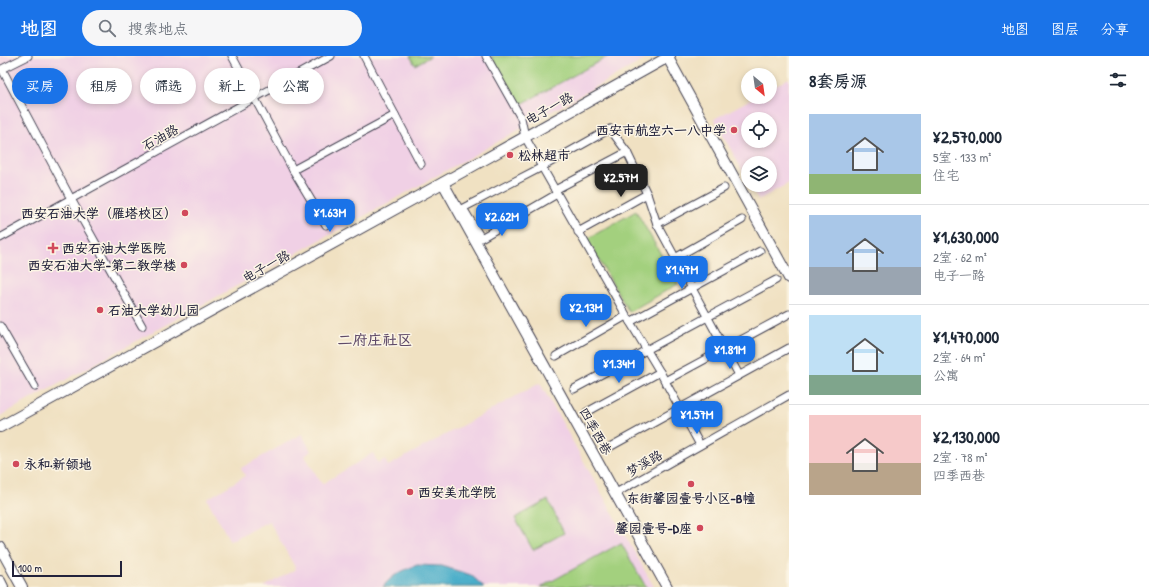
<!DOCTYPE html>
<html lang="zh">
<head>
<meta charset="utf-8">
<style>
  :root { --surface:#fff; --page:#f6f6f7; --text:#1f2937; --muted:#747a83; --line:#e0e1e3; --accent:#1a73e8 }
  body { margin:0; font-family:"Patrick Hand","LXGW WenKai TC",sans-serif; background:var(--page); color:var(--text); height:100vh; display:flex; flex-direction:column; font-size:15px; white-space:nowrap }
  * { box-sizing:border-box; margin:0 }
  p { font-size:13px; color:var(--muted) }
  .icon { flex:none; width:22px; height:22px; fill:none; stroke:currentColor; stroke-width:2; stroke-linecap:round; stroke-linejoin:round }
  .map { position:relative; flex:1; overflow:hidden }
  .details { display:flex; flex-direction:column; background:var(--surface); width:360px }
  .details>* { flex:none }
  .top-card { position:absolute; left:12px; top:12px; width:380px; height:36px; display:flex; gap:8px }
  .needle { width:26px; rotate:151deg }
  .buttons { position:absolute; left:741px; top:12px; display:grid; gap:8px }
  .buttons a { display:grid; place-items:center; width:36px; height:36px; border-radius:50%; background:var(--surface); box-shadow:0 2px 6px #0003; font-size:20px }
  .scale { position:absolute; left:12px; bottom:10px; width:110px; box-sizing:border-box; padding-left:4px; border:2px solid #22223b; border-top:0; font-size:11px; line-height:14px; white-space:nowrap; color:#22223b; -webkit-text-stroke:3px #fcf5e5; paint-order:stroke }
  .price { position:absolute; translate:-50% -34px; padding:0 9px; border-radius:8px; background:var(--accent); color:#fff; font-size:13px; line-height:26px; filter:drop-shadow(0 1px 2px #0008) }
  .price::after { content:''; position:absolute; left:50%; top:24px; width:12px; height:9px; margin-left:-6px; background:inherit; clip-path:polygon(0 0,100% 0,50% 100%) }
  .price.active { background:#222; color:#fff }
  ul { padding:0; list-style:none }
  li { display:flex; align-items:center; gap:12px; height:100px; padding:0 20px }
  li+li { border-top:1px solid var(--line) }
  li span { display:grid; place-items:center; flex:none; width:112px; height:80px; border-radius:0px; color:#555 }
  li>.icon { margin-inline-start:auto }
  span .icon { width:48px; height:48px; fill:#fffc; stroke-width:1 }
  li b { font-size:17px }
  h2 { display:flex; justify-content:space-between; align-items:center; height:48px; padding:0 20px; font-size:17px }
  .chip { padding:0 14px; border-radius:18px; background:var(--surface); box-shadow:0 2px 6px #0003; font-size:14px; line-height:36px }
  .chip.active { background:var(--accent); color:#fff }
  header { display:flex; align-items:center; gap:24px; box-sizing:border-box; height:56px; padding:0 20px; background:var(--accent); color:#fff }
  header strong { font-size:19px }
  nav { display:flex; gap:22px; margin-inline-start:auto; font-size:14px }
  .search { width:280px; height:36px; background:var(--page); display:flex; align-items:center; gap:10px; box-sizing:border-box; padding:0 14px; border-radius:22px; color:var(--muted); font-size:15px }
  main { display:flex; flex:1; min-height:0 }
  .map>svg:first-child { display:block }
  .built { fill:#f0d0e5; fill-rule:evenodd }
  .green { fill:#a3d07e; stroke:#62795c }
  .water { fill:#4aadc9; stroke:#366882 }
  .lines { fill:none; stroke-linecap:round; stroke-linejoin:round }
  .street-casing { stroke:#413f4f; stroke-width:9 }
  .secondary-casing { stroke:#413f4f; stroke-width:12 }
  .street { stroke:#fff; stroke-width:7 }
  .secondary { stroke:#fff; stroke-width:10 }
  .poi-dot { fill:#d1495b; stroke:#fcf5e5; stroke-width:1.5 }
  .labels { text-anchor:middle; dominant-baseline:central; stroke-width:3; stroke-linejoin:round; paint-order:stroke }
  .street-label { font-size:13px; fill:#22223b; stroke:#fcf5e5 }
  .poi-label { font-size:13px; font-weight:bold; fill:#22223b; stroke:#fcf5e5; text-anchor:start }
  .quarter-label { font-size:15px; font-weight:bold; fill:#604b69; stroke:#fcf5e5 }
</style>
</head>
<body>
<header>
<strong>地图</strong>
<div class="search"><svg class="icon" aria-label="search" viewBox="0 0 24 24"><circle cx="10" cy="10" r="6"/><path d="M15 15l6 6"/></svg>搜索地点</div>
<nav><a>地图</a><a>图层</a><a>分享</a></nav>
</header>
<main>
<div class="map">
<svg width="789" height="531" viewBox="0 0 789 531">
  <rect width="100%" height="100%" fill="#fcf5e5"/>
  <filter id="ink" filterUnits="userSpaceOnUse"><feTurbulence type="fractalNoise" baseFrequency=".025" numOctaves="2"/><feDisplacementMap in="SourceGraphic" scale="8" xChannelSelector="R" yChannelSelector="G"/><feConvolveMatrix kernelMatrix="1 2 1 2 8 2 1 2 1" color-interpolation-filters="sRGB"/></filter>
  <filter id="wash" filterUnits="userSpaceOnUse"><feTurbulence type="fractalNoise" baseFrequency=".012" numOctaves="4" result="noise"/><feDisplacementMap in="SourceGraphic" scale="16" xChannelSelector="R" yChannelSelector="G"/><feGaussianBlur stdDeviation="0.9" result="paint"/><feColorMatrix in="noise" values="0 0 0 0 0 0 0 0 0 0 0 0 0 0 0 0 0 1.4 0 .05"/><feComposite in="paint" operator="in"/></filter>
  <g filter="url(#wash)">
    <rect width="100%" height="100%" fill="#f0e1c2"/>
    <g class="built">
      <polygon points="0,0 651,0 422,128 0,360"/>
      <path d="M789 22V127L758 144 750 129H770V107H748V125L714 63 755 41H770V33ZM748 63H770V85H748Z"/>
      <polygon points="540,327 654,531 264,531 296,513 269,465 230,485 207,443 245,420 241,412 302,378 311,395 305,400 322,428 373,397 378,407 385,403 388,410"/>
    </g>
    <g class="green">
      <polygon points="410,0 431,0 415,9"/>
      <polygon points="491,0 609,0 518,50"/>
      <polygon points="636,155 678,228 629,256 587,183"/>
      <polygon points="548,444 564,477 533,494 515,462"/>
      <polygon points="621,487 646,531 541,531"/>
    </g>
    <path class="water" d="M417 509 442 510 471 519 484 531H383C391 519 404 514 417 509Z"/>
  </g>
  <g filter="url(#ink)">
    <g class="lines">
      <g class="street-casing">
        <g id="street">
          <polyline points="28,0 2,13 71,143 142,270"/>
          <polyline points="232,0 293,114 326,169"/>
          <polyline points="364,0 421,108"/>
          <polyline points="486,0 521,62 525,81 630,266 660,316 700,389"/>
          <polyline points="293,114 395,59"/>
          <polyline points="555,134 627,96"/>
          <polyline points="557,138 481,182 463,152 542,111 610,73 627,96 647,138 578,176"/>
          <polyline points="647,138 657,168 739,319"/>
          <polyline points="657,168 724,132"/>
          <polyline points="0,182 331,0"/>
          <polyline points="675,202 742,164"/>
          <polyline points="630,266 760,195"/>
          <polyline points="0,270 35,331"/>
          <polyline points="556,300 626,260"/>
          <polyline points="665,325 789,258"/>
          <polyline points="574,333 776,224"/>
          <polyline points="587,356 660,316"/>
          <polyline points="606,393 789,292"/>
          <polyline points="616,437 789,339"/>
        </g>
      </g>
      <g class="secondary-casing">
        <g id="secondary">
          <polyline points="667,0 789,222"/>
          <polyline points="443,127 667,531"/>
          <polyline points="0,371 437,130 670,0"/>
          <polyline points="0,491 22,531"/>
          <polyline points="0,525 3,531"/>
        </g>
      </g>
      <use href="#street" class="street"/>
      <use href="#secondary" class="secondary"/>
    </g>
  </g>
  <g class="poi-dot">
    <circle cx="734" cy="74" r="4"/>
    <circle cx="510" cy="99" r="4"/>
    <circle cx="185" cy="157" r="4"/>
    <path d="M51 186h4v4h4v4h-4v4h-4v-4h-4v-4h4z"/>
    <circle cx="184" cy="209" r="4"/>
    <circle cx="100" cy="254" r="4"/>
    <circle cx="16" cy="408" r="4"/>
    <circle cx="691" cy="428" r="4"/>
    <circle cx="410" cy="436" r="4"/>
    <circle cx="700" cy="472" r="4"/>
  </g>
  <g class="labels">
    <g class="street-label">
      <text transform="translate(549 52) rotate(-29)">电子一路</text>
      <text transform="translate(160 81) rotate(-29)">石油路</text>
      <text transform="translate(266 210) rotate(-29)">电子一路</text>
      <text transform="translate(596 375) rotate(61)">四季西巷</text>
      <text transform="translate(644 407) rotate(-30)">梦溪路</text>
    </g>
    <g class="poi-label">
      <text x="726" y="74" text-anchor="end">西安市航空六一八中学</text>
      <text x="518" y="99">松林超市</text>
      <text x="177" y="157" text-anchor="end">西安石油大学（雁塔校区）</text>
      <text x="62" y="192">西安石油大学医院</text>
      <text x="176" y="209" text-anchor="end">西安石油大学-第二教学楼</text>
      <text x="108" y="254">石油大学幼儿园</text>
      <text x="24" y="408">永和·新领地</text>
      <text x="418" y="436">西安美术学院</text>
      <text x="691" y="442" text-anchor="middle">东街馨园壹号小区-B幢</text>
      <text x="692" y="472" text-anchor="end">馨园壹号-D座</text>
    </g>
    <g class="quarter-label">
      <text x="375" y="283">二府庄社区</text>
    </g>
  </g>
</svg>
<div class="buttons">
<a><svg class="needle" viewBox="-14 -14 28 28"><path d="M0-13l5 13h-10z" fill="#e53935"/><path d="M0 13l5-13h-10z" fill="#747a83"/></svg></a>
<a><svg class="icon" aria-label="locate" viewBox="0 0 24 24"><circle cx="12" cy="12" r="6"/><path d="M12 2v4M12 18v4M2 12h4M18 12h4"/></svg></a>
<a><svg class="icon" aria-label="layers" viewBox="0 0 24 24"><path d="M12 4l9 5-9 5-9-5zM3 14l9 5 9-5"/></svg></a>
</div>
<div class="scale">100 m</div>
<b class="price active" style="left:621px;top:142px">¥2.57M</b>
<b class="price" style="left:330px;top:177px">¥1.63M</b>
<b class="price" style="left:502px;top:181px">¥2.62M</b>
<b class="price" style="left:682px;top:234px">¥1.47M</b>
<b class="price" style="left:586px;top:272px">¥2.13M</b>
<b class="price" style="left:730px;top:314px">¥1.81M</b>
<b class="price" style="left:619px;top:328px">¥1.34M</b>
<b class="price" style="left:697px;top:379px">¥1.57M</b>
<div class="top-card">
<a class="chip active">买房</a>
<a class="chip">租房</a>
<a class="chip">筛选</a>
<a class="chip">新上</a>
<a class="chip">公寓</a>
</div>
</div>
<section class="details">
<h2>8套房源<svg class="icon" aria-label="filters" viewBox="0 0 24 24"><path d="M4 7h16M4 17h16"/><circle cx="9" cy="7" r="2"/><circle cx="15" cy="17" r="2"/></svg></h2>
<ul>
<li><span style="background:linear-gradient(#a9c7e8 75%,#8fb573 0)"><svg class="icon" aria-label="home" viewBox="0 0 24 24"><path d="M3 11l9-7 9 7M6 9v11h12V9"/></svg></span><div><b>¥2,570,000</b><p>5室 · 133 m²</p><p>住宅</p></div></li>
<li><span style="background:linear-gradient(#a9c7e8 65%,#9aa5b1 0)"><svg class="icon" aria-label="home" viewBox="0 0 24 24"><path d="M3 11l9-7 9 7M6 9v11h12V9"/></svg></span><div><b>¥1,630,000</b><p>2室 · 62 m²</p><p>电子一路</p></div></li>
<li><span style="background:linear-gradient(#bfe0f5 75%,#7fa58c 0)"><svg class="icon" aria-label="home" viewBox="0 0 24 24"><path d="M3 11l9-7 9 7M6 9v11h12V9"/></svg></span><div><b>¥1,470,000</b><p>2室 · 64 m²</p><p>公寓</p></div></li>
<li><span style="background:linear-gradient(#f6c9c9 60%,#b9a48a 0)"><svg class="icon" aria-label="home" viewBox="0 0 24 24"><path d="M3 11l9-7 9 7M6 9v11h12V9"/></svg></span><div><b>¥2,130,000</b><p>2室 · 78 m²</p><p>四季西巷</p></div></li>
</ul>
</section>
</main>
</body>
</html>
